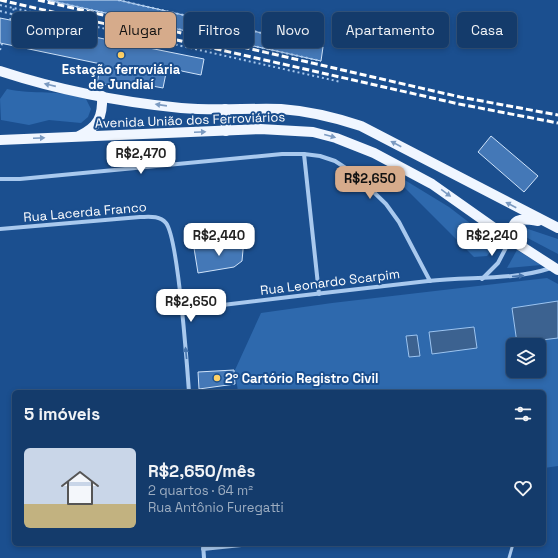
<!DOCTYPE html>
<html lang="pt">
<head>
<meta charset="utf-8">
<style>
  :root { --surface:#143b6b; --page:#214673; --text:#f1f3f6; --muted:#9dadc1; --line:#33557e; --accent:#d6ab8b }
  body { margin:0; font-family:"Space Grotesk",sans-serif; background:var(--page); color:var(--text); height:100vh; display:flex; flex-direction:column; font-size:15px; white-space:nowrap }
  * { box-sizing:border-box; margin:0 }
  p { font-size:13px; color:var(--muted) }
  .icon { flex:none; width:22px; height:22px; fill:none; stroke:currentColor; stroke-width:2; stroke-linecap:round; stroke-linejoin:round }
  .map { position:relative; flex:1; overflow:hidden }
  .sheet { position:absolute; left:12px; top:390px; width:534px; height:156px; display:flex; flex-direction:column; background:var(--surface); border-radius:6px; box-shadow:0 2px 6px #0003,0 0 0 1px var(--line) }
  .sheet>* { flex:none }
  .hud { position:absolute; left:12px; top:12px; width:534px; height:36px; display:flex; gap:8px }
  .controls { position:absolute; left:506px; top:338px; display:grid; gap:8px }
  .controls a { display:grid; place-items:center; width:40px; height:40px; border-radius:6px; background:var(--surface); box-shadow:0 2px 6px #0003,0 0 0 1px var(--line); font-size:20px }
  .price { position:absolute; translate:-50% -34px; padding:0 9px; border-radius:8px; background:#fff; color:#222; font-size:13px; line-height:26px; filter:drop-shadow(0 1px 2px #0008) }
  .price::after { content:''; position:absolute; left:50%; top:24px; width:12px; height:9px; margin-left:-6px; background:inherit; clip-path:polygon(0 0,100% 0,50% 100%) }
  .price.on { background:var(--accent); color:#111 }
  ul { padding:0; list-style:none }
  li { display:flex; align-items:center; gap:12px; height:100px; padding:0 12px }
  li span { display:grid; place-items:center; flex:none; width:112px; height:80px; border-radius:6px; color:#555 }
  li>.icon { margin-inline-start:auto }
  span .icon { width:48px; height:48px; fill:#fffc; stroke-width:1 }
  li b { font-size:17px }
  h2 { display:flex; justify-content:space-between; align-items:center; height:48px; padding:0 12px; font-size:17px }
  .tag { padding:0 14px; border-radius:6px; background:var(--surface); box-shadow:0 2px 6px #0003,0 0 0 1px var(--line); font-size:14px; line-height:36px }
  .tag.on { background:var(--accent); color:#111 }
  .map>svg:first-child { display:block }
  .green { fill:#2e69ad; fill-rule:evenodd }
  .water { fill:#3c6290; stroke:#9cc4f0 }
  .building { fill:#4478b7; stroke:#cfe3fa }
  .lines { fill:none; stroke-linecap:round; stroke-linejoin:round }
  .path { stroke:#a9c9ee; stroke-width:2; stroke-dasharray:2 3; stroke-linecap:butt }
  .service { stroke:#a9c9ee; stroke-width:3 }
  .minor { stroke:#a9c9ee; stroke-width:4 }
  .primary { stroke:#f0f6ff; stroke-width:10 }
  .rail { stroke:#fff; stroke-width:3; stroke-dasharray:7 3; stroke-linecap:butt }
  .oneway { fill:#7b9ac1 }
  .oneway2 { fill:#4674ac }
  .poi-dot { fill:#ffd166; stroke:#1b4f8f; stroke-width:1.5 }
  .labels { text-anchor:middle; dominant-baseline:central; stroke-width:4; stroke-linejoin:round; paint-order:stroke }
  .poi-label { font-size:13px; font-weight:bold; fill:#fff; stroke:#1b4f8f }
  .street-label { font-size:13px; fill:#fff; stroke:#1b4f8f }
</style>
</head>
<body>
<div class="map">
<svg width="558" height="558" viewBox="0 0 558 558">
  <rect width="100%" height="100%" fill="#1b4f8f"/>
  <g class="green">
    <path d="M7 89C33 95 60 89 86 99L91 109 88 117 81 123 49 120 29 125 1 120 0 99Z"/>
    <polygon points="385,168 449,207 492,240 493,249 487,256 474,257"/>
    <polygon points="525,228 558,239 558,254 520,234 521,229"/>
    <polygon points="517,250 541,265 507,268"/>
    <path d="M547 278 558 284V466L544 468V392H238L235 370 261 313 332 303ZM513 345H539V371H513Z"/>
  </g>
  <g class="water">
    <polygon points="558,301 558,338 517,343 512,308"/>
    <polygon points="474,327 477,348 432,354 429,332"/>
    <polygon points="417,335 420,356 409,357 406,336"/>
  </g>
  <g class="building">
    <polygon points="47,0 118,0 323,47 321,61"/>
    <polygon points="0,18 204,59 201,75 167,68 163,88 131,82 130,89 97,83 101,64 0,43"/>
    <polygon points="491,136 538,176 524,192 478,152"/>
    <polygon points="236,239 244,239 242,261 234,267 198,273 194,248 231,246"/>
    <polygon points="234,370 235,384 199,389 198,372"/>
  </g>
  <g class="lines">
    <g class="path">
      <polyline points="47,0 321,61"/>
      <polyline points="118,0 323,47"/>
      <polyline points="0,5 341,82"/>
      <polyline points="0,11 12,14"/>
      <polyline points="10,20 14,8"/>
      <polyline points="0,50 2,44"/>
    </g>
    <polyline class="service" points="509,558 513,544"/>
    <g class="minor">
      <polyline points="304,154 319,294"/>
      <polyline points="0,179 20,179 282,154 304,154 320,156 335,161 355,174 386,204 399,222 430,281"/>
      <path d="M0 229 140 217C148 217 159 215 166 223 178 238 187 365 189 392"/>
      <polyline points="482,279 498,263 510,240"/>
      <path d="M181 310C263 300 346 290 428 281 470 276 511 281 551 268"/>
      <polyline points="203,544 204,558"/>
      <polyline points="203,549 251,544"/>
    </g>
    <g class="primary">
      <path d="M0 71C58 90 120 102 181 108 214 111 248 108 281 109 309 111 334 117 361 126L558 228"/>
      <polyline points="225,109 226,131"/>
      <path d="M79 136C98 127 103 117 102 96"/>
      <polyline points="0,140 260,129 313,132 336,138 374,153 432,184 510,239 558,270"/>
      <path d="M510 239C512 217 519 218 538 221"/>
    </g>
    <g class="rail">
      <polyline points="0,0 459,104 558,123"/>
      <polyline points="38,0 460,97 558,115"/>
    </g>
  </g>
  <defs><path id="oneway-solid" d="M-6-.8H1V-3.2L6.5 0L1 3.2V.8H-6Z"/></defs>
  <g class="oneway">
    <use href="#oneway-solid" transform="translate(50 85) rotate(-167)"/>
    <use href="#oneway-solid" transform="translate(161 105) rotate(-172)"/>
    <use href="#oneway-solid" transform="translate(200 132) rotate(-2)"/>
    <use href="#oneway-solid" transform="translate(330 136) rotate(15)"/>
    <use href="#oneway-solid" transform="translate(39 138) rotate(-2)"/>
    <use href="#oneway-solid" transform="translate(396 144) rotate(-152)"/>
    <use href="#oneway-solid" transform="translate(446 193) rotate(36)"/>
    <use href="#oneway-solid" transform="translate(511 205) rotate(-152)"/>
  </g>
  <g class="oneway2">
    <use href="#oneway-solid" transform="translate(518 276) rotate(-5)"/>
    <use href="#oneway-solid" transform="translate(186 353) rotate(-96)"/>
  </g>
  <g class="poi-dot">
    <circle cx="121" cy="55" r="4"/>
    <circle cx="217" cy="378" r="4"/>
  </g>
  <g class="labels">
    <g class="poi-label">
      <text x="121" y="69">Estação ferroviária<tspan x="121" dy="15">de Jundiaí</tspan></text>
      <text x="225" y="378" text-anchor="start">2º Cartório Registro Civil</text>
    </g>
    <g class="street-label">
      <text transform="translate(190 120) rotate(-2)">Avenida União dos Ferroviários</text>
      <text transform="translate(85 212) rotate(-5)">Rua Lacerda Franco</text>
      <text transform="translate(330 282) rotate(-7)">Rua Leonardo Scarpim</text>
    </g>
  </g>
</svg>
<div class="controls">
<a><svg class="icon" aria-label="layers" viewBox="0 0 24 24"><path d="M12 4l9 5-9 5-9-5zM3 14l9 5 9-5"/></svg></a>
</div>
<b class="price" style="left:141px;top:175px">R$2,470</b>
<b class="price on" style="left:370px;top:200px">R$2,650</b>
<b class="price" style="left:219px;top:257px">R$2,440</b>
<b class="price" style="left:492px;top:257px">R$2,240</b>
<b class="price" style="left:191px;top:323px">R$2,650</b>
<div class="hud">
<a class="tag">Comprar</a>
<a class="tag on">Alugar</a>
<a class="tag">Filtros</a>
<a class="tag">Novo</a>
<a class="tag">Apartamento</a>
<a class="tag">Casa</a>
</div>
<section class="sheet">
<h2>5 imóveis<svg class="icon" aria-label="filters" viewBox="0 0 24 24"><path d="M4 7h16M4 17h16"/><circle cx="9" cy="7" r="2"/><circle cx="15" cy="17" r="2"/></svg></h2>
<ul>
<li><span style="background:linear-gradient(#c9d6e8 70%,#c2b280 0)"><svg class="icon" aria-label="home" viewBox="0 0 24 24"><path d="M3 11l9-7 9 7M6 9v11h12V9"/></svg></span><div><b>R$2,650/mês</b><p>2 quartos · 64 m²</p><p>Rua Antônio Furegatti</p></div><svg class="icon" aria-label="heart" viewBox="0 0 24 24"><path d="M12 20l-8-8c-3-5 5-10 8-4 3-6 11-1 8 4z"/></svg></li>
</ul>
</section>
</div>
</body>
</html>
